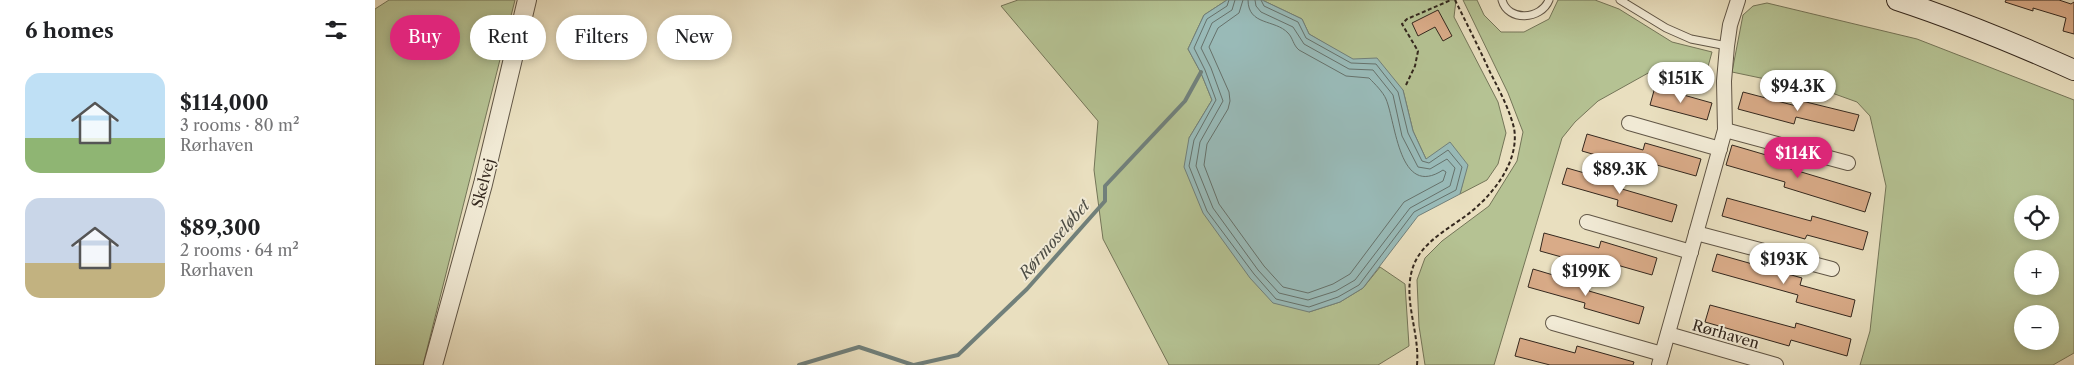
<!DOCTYPE html>
<html lang="en">
<head>
<meta charset="utf-8">
<style>
  :root { --surface:#fff; --page:#f6f6f6; --text:#202124; --muted:#757577; --accent:#db2777 }
  body { margin:0; font-family:"Libre Caslon Text",serif; background:var(--page); color:var(--text); height:100vh; display:flex; flex-direction:column; font-size:19px; white-space:nowrap }
  * { box-sizing:border-box; margin:0 }
  p { font-size:16px; color:var(--muted) }
  .icon { flex:none; width:28px; height:28px; fill:none; stroke:currentColor; stroke-width:2; stroke-linecap:round; stroke-linejoin:round }
  .map { position:relative; flex:1; overflow:hidden }
  .panel { display:flex; flex-direction:column; background:var(--surface); width:375px }
  .panel>* { flex:none }
  .guide { position:absolute; left:15px; top:15px; width:475px; height:45px; display:flex; gap:10px }
  .tools { position:absolute; left:1639px; top:195px; display:grid; gap:10px }
  .tools a { display:grid; place-items:center; width:45px; height:45px; border-radius:50%; background:var(--surface); box-shadow:0 2px 8px #0003; font-size:25px }
  .price { position:absolute; translate:-50% -42px; padding:0 11px; border-radius:18px; background:#fff; color:#222; font-size:16px; line-height:32px; filter:drop-shadow(0 1px 2px #0008) }
  .price::after { content:''; position:absolute; left:50%; top:30px; width:15px; height:11px; margin-left:-8px; background:inherit; clip-path:polygon(0 0,100% 0,50% 100%) }
  .price.on { background:var(--accent); color:#fff }
  ul { padding:0; list-style:none }
  li { display:flex; align-items:center; gap:15px; height:125px; padding:0 25px }
  li span { display:grid; place-items:center; flex:none; width:140px; height:100px; border-radius:15px; color:#555 }
  li>.icon { margin-inline-start:auto }
  span .icon { width:60px; height:60px; fill:#fffc; stroke-width:1 }
  li b { font-size:21px }
  h2 { display:flex; justify-content:space-between; align-items:center; height:60px; padding:0 25px; font-size:21px }
  .tag { padding:0 18px; border-radius:22px; background:var(--surface); box-shadow:0 2px 8px #0003; font-size:18px; line-height:45px }
  .tag.on { background:var(--accent); color:#fff }
  main { display:flex; flex:1; min-height:0 }
  .map>svg:first-child { display:block }
  .green { fill:#b5c293; stroke:#747558; fill-rule:evenodd }
  .water { fill:#99bbb9; stroke:#71807b }
  .lines { fill:none; stroke-linecap:round; stroke-linejoin:round }
  .shore { stroke:#66726c; stroke-width:1 }
  .stream { stroke:#71807b; stroke-width:4 }
  .building { fill:#d9ab88; stroke:#34281e }
  .service-casing { stroke:#615646; stroke-width:9 }
  .minor-casing { stroke:#615646; stroke-width:16 }
  .tertiary-casing { stroke:#615646; stroke-width:20 }
  .secondary-casing { stroke:#34281e; stroke-width:22 }
  .path { stroke:#34281e; stroke-width:2; stroke-dasharray:4 2.5; stroke-linecap:butt }
  .service { stroke:#f1ead5; stroke-width:7 }
  .minor { stroke:#f1ead5; stroke-width:14 }
  .tertiary { stroke:#f1ead5; stroke-width:18 }
  .secondary { stroke:#f1ead5; stroke-width:20 }
  .labels { text-anchor:middle; dominant-baseline:central; stroke-width:4; stroke-linejoin:round; paint-order:stroke }
  .street-label { font-size:15px; fill:#34281e; stroke:#f1ead5 }
  .water-label { font-size:16px; font-style:italic; fill:#4d4d45; stroke:#f1ead5 }
</style>
</head>
<body>
<main>
<section class="panel">
<h2>6 homes<svg class="icon" aria-label="filters" viewBox="0 0 24 24"><path d="M4 7h16M4 17h16"/><circle cx="9" cy="7" r="2"/><circle cx="15" cy="17" r="2"/></svg></h2>
<ul>
<li><span style="background:linear-gradient(#bfe0f5 65%,#8fb573 0)"><svg class="icon" aria-label="home" viewBox="0 0 24 24"><path d="M3 11l9-7 9 7M6 9v11h12V9"/></svg></span><div><b>$114,000</b><p>3 rooms · 80 m²</p><p>Rørhaven</p></div></li>
<li><span style="background:linear-gradient(#c9d6e8 65%,#c2b280 0)"><svg class="icon" aria-label="home" viewBox="0 0 24 24"><path d="M3 11l9-7 9 7M6 9v11h12V9"/></svg></span><div><b>$89,300</b><p>2 rooms · 64 m²</p><p>Rørhaven</p></div></li>
</ul>
</section>
<div class="map">
<svg width="1699" height="365" viewBox="0 0 1699 365">
  <rect width="100%" height="100%" fill="#e9dfbf"/>
  <filter id="stains"><feTurbulence type="fractalNoise" baseFrequency=".004" numOctaves="4"/><feColorMatrix values="0 0 0 0 .2 0 0 0 0 .09 0 0 0 0 .02 0 0 0 .5 -.17"/></filter>
  <radialGradient id="worn" r=".72"><stop offset=".6" stop-color="#630" stop-opacity="0"/><stop offset="1" stop-color="#630" stop-opacity=".3"/></radialGradient>
  <g class="green">
    <polygon points="14,0 140,0 48,365 0,365 0,9"/>
    <polygon points="643,0 852,0 829,15 813,49 826,73 837,100 814,138 934,312 965,302 988,288 1005,267 1030,284 1034,346 1003,365 794,365 728,239 719,170 723,121 626,6"/>
    <polygon points="887,0 1081,0 1079,17 1123,102 1131,133 1123,164 1112,180 1085,194 1092,165 1051,159 1038,131 1028,90 934,34 927,19"/>
    <polygon points="1088,0 1102,0 1109,15 1126,32 1149,32 1174,19 1183,0 1220,0 1244,9 1297,42 1337,52 1331,74 1275,72 1223,101 1200,122 1187,138 1119,365 1050,365 1044,326 1042,280 1050,258 1067,241 1114,206 1142,161 1148,132 1133,93"/>
    <path d="M1392 3 1542 39 1699 100V353L1678 365H1485L1495 331 1511 186 1495 116 1482 102 1457 93 1357 72 1368 15 1378 6ZM1648 204H1675V231H1648ZM1648 259H1675V286H1648ZM1648 314H1675V341H1648Z"/>
  </g>
  <polygon class="water" points="852,0 887,0 927,19 934,34 978,59 1002,58 1028,90 1038,131 1051,159 1075,142 1093,165 1085,194 1043,216 988,288 965,302 934,312 898,303 875,278 828,213 809,167 814,138 837,100 826,73 813,49 829,15"/>
  <g class="lines">
    <g class="shore">
      <polyline points="854,0 852,6 832,19 819,48 830,70 841,100 819,140 814,166 832,211 879,274 901,299 934,307 963,297 984,285 1039,212 1081,190 1087,167 1073,150 1054,163 1047,161 1033,133 1023,92 1001,64 976,63 931,38 923,22 889,6 886,0"/>
      <polyline points="860,0 857,10 837,23 826,48 836,68 848,101 825,142 821,166 838,208 883,270 904,293 933,300 961,291 980,280 1035,208 1075,186 1080,168 1072,159 1055,169 1043,167 1027,136 1018,95 998,70 974,69 929,44 918,27 886,12 881,6 880,0"/>
      <path d="M868 0 864 13 843 28 834 47 854 92 855 101 853 109 832 144 829 165 844 204 889 266 908 287 933 293 958 284 975 274 1029 202 1068 181 1071 172 1068 170C1024 199 1021 123 1011 99 1008 92 1000 84 994 78L971 76 924 50C918 45 918 38 913 33 900 19 873 26 873 0"/>
    </g>
    <g class="stream">
      <polyline points="424,365 484,347 538,365"/>
      <polyline points="539,365 583,355 652,289 730,201 730,186 810,101 826,72"/>
    </g>
  </g>
  <g class="building">
    <polygon points="1631,0 1684,0 1696,4 1699,2 1699,34 1688,31 1691,18 1658,8 1658,11 1630,2"/>
    <polygon points="1063,10 1077,36 1068,41 1060,27 1043,36 1037,23"/>
    <polygon points="1280,87 1337,103 1332,120 1275,105"/>
    <polygon points="1368,92 1425,107 1427,101 1484,115 1479,131 1421,117 1419,124 1363,109"/>
    <polygon points="1212,134 1268,150 1270,143 1326,159 1321,176 1264,160 1262,167 1207,151"/>
    <polygon points="1357,145 1415,162 1413,168 1496,193 1490,212 1409,187 1410,182 1351,165"/>
    <polygon points="1192,168 1248,184 1247,189 1302,205 1297,222 1242,206 1243,200 1187,184"/>
    <polygon points="1352,198 1436,221 1437,216 1493,232 1488,250 1432,235 1430,239 1347,216"/>
    <polygon points="1169,233 1224,248 1226,241 1282,258 1277,275 1221,259 1219,266 1165,251"/>
    <polygon points="1342,254 1427,278 1425,285 1480,300 1476,317 1421,302 1423,295 1337,271"/>
    <polygon points="1158,269 1215,286 1214,291 1269,307 1264,324 1209,308 1210,303 1153,287"/>
    <polygon points="1335,305 1420,328 1421,323 1476,339 1472,356 1416,340 1414,346 1330,322"/>
    <polygon points="1145,338 1200,353 1202,346 1259,362 1258,365 1175,365 1140,356"/>
  </g>
  <g class="lines">
    <g class="service-casing">
      <g id="service">
        <path d="M1127 0C1133 22 1166 20 1174 0"/>
        <polyline points="1245,0 1291,28 1316,39 1352,46"/>
      </g>
    </g>
    <g class="minor-casing">
      <g id="minor">
        <polyline points="1254,123 1345,149"/>
        <polyline points="1350,130 1473,163"/>
        <polyline points="1212,222 1316,252"/>
        <polyline points="1321,233 1457,269"/>
        <polyline points="1178,323 1287,354"/>
        <polyline points="1293,334 1401,365"/>
        <polyline points="1284,365 1350,130 1349,81 1352,46 1355,25 1363,0"/>
      </g>
    </g>
    <g class="tertiary-casing">
      <polyline id="tertiary" points="58,365 108,184 152,0"/>
    </g>
    <g class="secondary-casing">
      <path id="secondary" d="M1522 0C1583 20 1641 44 1699 70"/>
    </g>
    <g class="path">
      <polyline points="1031,85 1040,66 1043,51 1027,24 1032,19 1076,0"/>
      <path d="M1042 365C1045 332 1027 299 1038 267 1046 243 1073 229 1092 215 1117 196 1145 162 1139 128 1134 108 1124 90 1115 72 1104 48 1092 24 1080 0"/>
    </g>
    <use href="#service" class="service"/>
    <use href="#minor" class="minor"/>
    <use href="#tertiary" class="tertiary"/>
    <use href="#secondary" class="secondary"/>
  </g>
  <g class="labels">
    <g class="street-label">
      <text transform="translate(108 183) rotate(-75)">Skelvej</text>
      <text transform="translate(1351 334) rotate(16)">Rørhaven</text>
    </g>
    <g class="water-label">
      <text transform="translate(679 239) rotate(-49)">Rørmoseløbet</text>
    </g>
  </g>
  <rect width="100%" height="100%" filter="url(#stains)"/>
  <rect width="100%" height="100%" fill="url(#worn)"/>
</svg>
<div class="tools">
<a><svg class="icon" aria-label="locate" viewBox="0 0 24 24"><circle cx="12" cy="12" r="6"/><path d="M12 2v4M12 18v4M2 12h4M18 12h4"/></svg></a>
<a>+</a>
<a>−</a>
</div>
<b class="price" style="left:1306px;top:104px">$151K</b>
<b class="price" style="left:1423px;top:112px">$94.3K</b>
<b class="price on" style="left:1423px;top:179px">$114K</b>
<b class="price" style="left:1245px;top:195px">$89.3K</b>
<b class="price" style="left:1409px;top:285px">$193K</b>
<b class="price" style="left:1211px;top:297px">$199K</b>
<div class="guide">
<a class="tag on">Buy</a>
<a class="tag">Rent</a>
<a class="tag">Filters</a>
<a class="tag">New</a>
</div>
</div>
</main>
</body>
</html>
